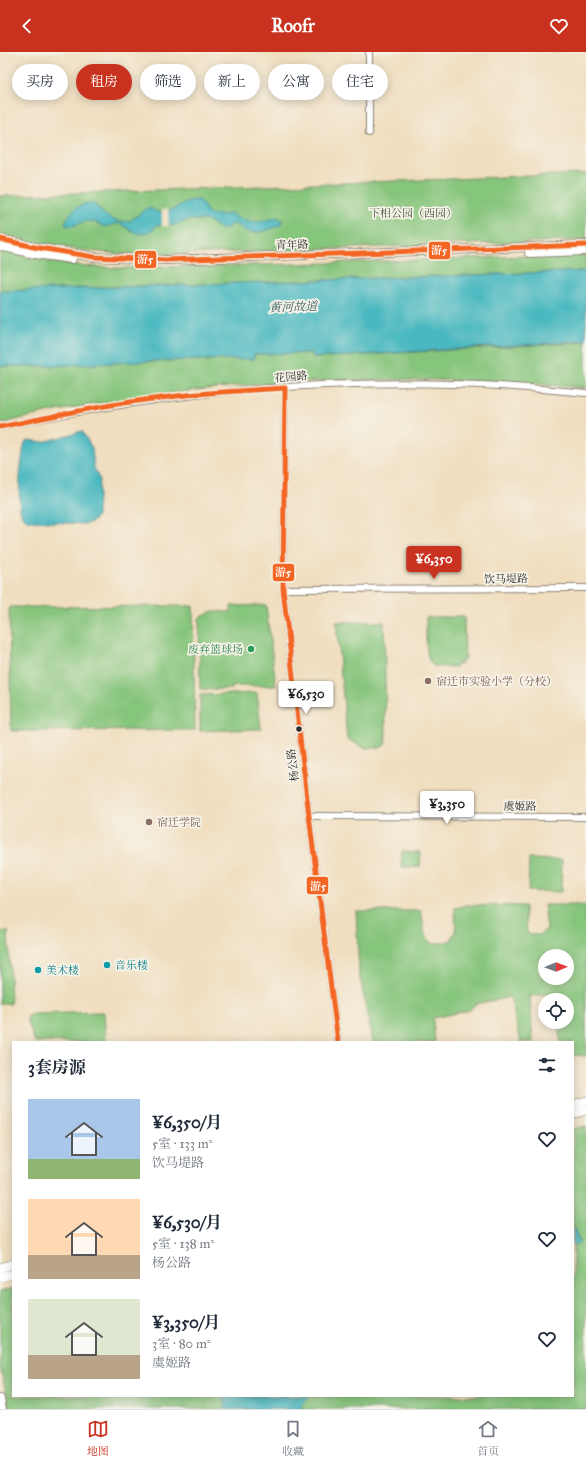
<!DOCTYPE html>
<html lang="zh">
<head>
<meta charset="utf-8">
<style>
  :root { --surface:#fff; --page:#f6f6f7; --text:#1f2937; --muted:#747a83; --line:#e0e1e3; --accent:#c8321e }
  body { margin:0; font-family:"IM FELL Great Primer","Noto Serif SC",serif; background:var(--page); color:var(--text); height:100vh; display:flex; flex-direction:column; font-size:15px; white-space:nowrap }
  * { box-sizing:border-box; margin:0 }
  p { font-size:13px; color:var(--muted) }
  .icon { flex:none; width:22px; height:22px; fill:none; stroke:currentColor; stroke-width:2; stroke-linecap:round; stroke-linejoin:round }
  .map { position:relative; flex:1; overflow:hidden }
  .details { position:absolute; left:12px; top:989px; width:562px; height:356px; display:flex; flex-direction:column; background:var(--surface); border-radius:0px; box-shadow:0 2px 10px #0003 }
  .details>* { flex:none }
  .banner { position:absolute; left:12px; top:12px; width:562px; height:36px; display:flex; gap:8px }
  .needle { width:26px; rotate:89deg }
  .fabs { position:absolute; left:538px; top:897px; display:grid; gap:8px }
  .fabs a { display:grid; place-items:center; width:36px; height:36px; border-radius:50%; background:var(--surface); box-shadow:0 2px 10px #0003; font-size:20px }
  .price { position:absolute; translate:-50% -34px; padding:0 9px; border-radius:4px; background:#fff; color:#222; font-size:13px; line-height:26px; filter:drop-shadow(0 1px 2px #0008) }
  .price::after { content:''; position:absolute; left:50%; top:24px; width:12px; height:9px; margin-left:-6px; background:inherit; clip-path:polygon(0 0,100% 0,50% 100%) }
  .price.active { background:var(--accent); color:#fff }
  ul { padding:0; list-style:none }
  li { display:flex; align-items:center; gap:12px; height:100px; padding:0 16px }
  li span { display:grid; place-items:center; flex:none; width:112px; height:80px; border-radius:0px; color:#555 }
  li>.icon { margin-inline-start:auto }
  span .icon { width:48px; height:48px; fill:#fffc; stroke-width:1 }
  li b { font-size:17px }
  h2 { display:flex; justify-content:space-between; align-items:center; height:48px; padding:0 16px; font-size:17px }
  .tag { padding:0 14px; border-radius:18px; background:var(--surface); box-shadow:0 2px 10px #0003; font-size:14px; line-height:36px }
  .tag.active { background:var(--accent); color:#fff }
  header { display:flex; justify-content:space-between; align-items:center; height:52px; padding:0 16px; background:var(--accent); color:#fff; font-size:18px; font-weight:800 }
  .tabs { display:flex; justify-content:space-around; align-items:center; height:56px; border-top:1px solid var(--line); background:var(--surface); font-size:11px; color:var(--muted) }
  .tabs a { display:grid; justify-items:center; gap:2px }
  .tabs .active { color:var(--accent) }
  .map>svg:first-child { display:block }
  .green { fill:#86c57c; stroke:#587854; fill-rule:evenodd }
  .water { fill:#49b8c0; stroke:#3a7276 }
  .pier { fill:#f0debf }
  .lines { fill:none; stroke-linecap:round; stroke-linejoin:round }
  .street-casing { stroke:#8e8475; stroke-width:8 }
  .secondary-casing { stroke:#8e8475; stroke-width:10 }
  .primary-casing { stroke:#8e8475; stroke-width:10 }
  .street { stroke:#fff; stroke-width:6 }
  .secondary { stroke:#fff; stroke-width:8 }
  .primary { stroke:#fff; stroke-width:9 }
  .bus-1-casing { stroke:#f7f3e8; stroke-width:8 }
  .bus-1 { stroke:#f26522; stroke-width:5 }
  .leisure-dot { fill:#2e9e5b; stroke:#f7f3e8; stroke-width:1.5 }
  .education-dot { fill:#8d6e63; stroke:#f7f3e8; stroke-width:1.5 }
  .bus-dot { fill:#2b2b2b; stroke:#f7f3e8; stroke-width:1.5 }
  .culture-dot { fill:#0f9aa8; stroke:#f7f3e8; stroke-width:1.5 }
  .labels { text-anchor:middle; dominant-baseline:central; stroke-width:3.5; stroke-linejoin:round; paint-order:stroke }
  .park-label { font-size:11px; fill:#465943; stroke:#f7f3e8 }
  .street-label { font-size:11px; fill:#2b2b2b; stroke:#f7f3e8 }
  .leisure-label { font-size:11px; fill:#27864d; stroke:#f7f3e8; text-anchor:end }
  .education-label { font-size:11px; fill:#785e54; stroke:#f7f3e8; text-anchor:start }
  .culture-label { font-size:11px; fill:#0d838f; stroke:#f7f3e8; text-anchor:start }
  .water-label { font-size:12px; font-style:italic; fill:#365c5f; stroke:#f7f3e8 }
  .line-badge { stroke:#f7f3e8; stroke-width:1.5 }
  .badge-label { font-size:11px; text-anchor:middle; font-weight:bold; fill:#fff }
</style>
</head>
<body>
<header><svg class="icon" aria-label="back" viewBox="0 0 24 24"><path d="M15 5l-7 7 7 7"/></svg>Roofr<svg class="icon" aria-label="heart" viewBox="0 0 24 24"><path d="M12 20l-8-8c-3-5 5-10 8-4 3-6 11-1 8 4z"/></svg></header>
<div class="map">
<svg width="586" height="1357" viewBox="0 0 586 1357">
  <rect width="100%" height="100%" fill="#f7f3e8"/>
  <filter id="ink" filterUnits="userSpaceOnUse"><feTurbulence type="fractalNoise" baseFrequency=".025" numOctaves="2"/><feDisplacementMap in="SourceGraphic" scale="8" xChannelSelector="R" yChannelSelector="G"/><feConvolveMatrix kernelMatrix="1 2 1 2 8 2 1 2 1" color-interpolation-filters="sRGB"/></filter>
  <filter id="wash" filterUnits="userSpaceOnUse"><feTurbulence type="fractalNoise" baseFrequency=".012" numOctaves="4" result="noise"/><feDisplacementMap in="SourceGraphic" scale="16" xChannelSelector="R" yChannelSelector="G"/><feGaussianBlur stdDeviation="0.9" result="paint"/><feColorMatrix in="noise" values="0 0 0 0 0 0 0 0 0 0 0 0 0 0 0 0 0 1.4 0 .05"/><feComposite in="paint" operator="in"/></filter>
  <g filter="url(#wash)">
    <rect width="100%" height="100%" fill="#f0debf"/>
    <g class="green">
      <path d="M586 122V188L150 203C97 202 52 195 0 182V144L367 130Z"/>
      <polygon points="0,198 48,209 85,214 116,216 297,212 586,202 586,219 0,239"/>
      <path d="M586 290V336C435 323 284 324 134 346 89 353 44 360 0 372V314H52L154 309 254 307V302L313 301V306Z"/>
      <polygon points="266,553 276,634 233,634 232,637 200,637 199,567 201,564 213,559 231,560 231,554"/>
      <polygon points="193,554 195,678 11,679 9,555"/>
      <path d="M426 565H464L465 608H462V612H457L456 615C450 614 439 616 434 614 423 609 427 575 426 565Z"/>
      <polygon points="336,570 384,570 386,690 384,694 379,696 365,696 347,687"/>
      <polygon points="257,641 261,677 200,679 200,643"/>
      <polygon points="402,799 421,800 420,814 419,815 401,815"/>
      <polygon points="529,807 562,808 561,840 528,839"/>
      <path d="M467 853 525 854 527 881 539 883 547 877 544 853H586V1004L573 1003V990H560L558 970H567V948H555L554 942 530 944 533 990H521L510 945 475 952 470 958 433 966 435 990H373L359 921 356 859H421L425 883 432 892 450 889 456 880 455 856ZM545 904H567V926H545Z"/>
      <polygon points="8,879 11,952 0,952 0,880"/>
      <polygon points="103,960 104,961 106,990 35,990 27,968 28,964 32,962"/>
      <polygon points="586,1074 586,1357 10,1357 0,1314 0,1240 13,1236 13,1344 573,1344 573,1077"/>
    </g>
    <g class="water">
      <path d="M194 148H200L209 162 223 163 231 161C246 173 259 171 277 165L282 168 281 173C270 177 258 183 245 179 241 177 239 173 234 172L222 178 210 170 205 168H190L184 169 176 173H157C151 182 141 184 131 179 128 177 124 173 120 172 114 171 110 174 104 175 99 172 94 169 88 169 80 170 74 176 65 173 67 160 82 149 94 151 101 162 119 175 131 168 138 164 142 158 149 155 167 170 178 149 194 148Z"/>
      <polygon points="586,219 586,289 313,306 312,301 254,302 254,307 154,309 52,314 0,314 0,239"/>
      <path d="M82 379 92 396 94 415 99 427 97 464 93 470 84 472 33 469 27 468 22 464C16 452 21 405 25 390L28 388 43 390Z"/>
      <polygon points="573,1174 580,1191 574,1193 573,1191"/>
      <polygon points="225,1344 310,1344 302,1352 303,1357 225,1357"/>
    </g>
    <polygon class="pier" points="168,157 169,174 162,174 162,158"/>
  </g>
  <g filter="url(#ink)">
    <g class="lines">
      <g class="street-casing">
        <g id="street">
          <polyline points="369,0 369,81"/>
          <polyline points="285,336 283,537 309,764 338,990"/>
          <path d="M0 375C192 334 390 320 586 341"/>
          <polyline points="283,537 586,536"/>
          <polyline points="309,764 586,765"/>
        </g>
      </g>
      <g class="secondary-casing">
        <g id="secondary">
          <polyline points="0,187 34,195 94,205 166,208 586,193"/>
          <polyline points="0,194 35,202 72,207"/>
          <polyline points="529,201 586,199"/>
          <polyline points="0,1347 2,1357"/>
        </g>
      </g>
      <g class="primary-casing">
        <g id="primary">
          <polyline points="573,1053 586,1049"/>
          <polyline points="573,1062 586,1058"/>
          <polyline points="0,1216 13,1212"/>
          <polyline points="0,1225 13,1222"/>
        </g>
      </g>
      <use href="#street" class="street"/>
      <use href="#secondary" class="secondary"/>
      <use href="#primary" class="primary"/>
      <g class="bus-1-casing">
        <g id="bus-1">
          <polyline points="0,187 34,195 94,205 166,208 586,193"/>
          <path d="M0 375C53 364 107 352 161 346 202 340 244 339 285 336L283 537 309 764 338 990"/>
        </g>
      </g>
      <use href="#bus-1" class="bus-1"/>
    </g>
  </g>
  <circle class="leisure-dot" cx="251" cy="597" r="4"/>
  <g class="education-dot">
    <circle cx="428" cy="629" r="4"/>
    <circle cx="149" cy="770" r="4"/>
  </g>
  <circle class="bus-dot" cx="299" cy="677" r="3.5"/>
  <g class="culture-dot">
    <circle cx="107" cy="913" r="4"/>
    <circle cx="38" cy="918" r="4"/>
  </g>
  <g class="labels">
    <g class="park-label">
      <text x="413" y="161">下相公园（西园）</text>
    </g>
    <g class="street-label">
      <text transform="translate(292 193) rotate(-2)">青年路</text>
      <text transform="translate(291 325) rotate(-5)">花园路</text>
      <text transform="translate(506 527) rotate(-1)">饮马堤路</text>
      <text transform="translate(293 713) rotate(-97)">杨公路</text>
      <text x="520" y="754">虞姬路</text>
    </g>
    <g class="leisure-label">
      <text x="243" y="597">废弃篮球场</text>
    </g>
    <g class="education-label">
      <text x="436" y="629">宿迁市实验小学（分校）</text>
      <text x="157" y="770">宿迁学院</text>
    </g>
    <g class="culture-label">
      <text x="115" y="913">音乐楼</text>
      <text x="46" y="918">美术楼</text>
    </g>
    <g class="water-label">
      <text transform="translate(293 255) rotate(-2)">黄河故道</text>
    </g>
  </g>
  <g class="line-badge">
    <rect x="428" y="189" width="23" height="19" rx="4" fill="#f26522"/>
    <rect x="134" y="198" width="23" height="19" rx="4" fill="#f26522"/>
    <rect x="272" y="511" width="23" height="19" rx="4" fill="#f26522"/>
    <rect x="306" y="824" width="23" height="19" rx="4" fill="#f26522"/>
  </g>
  <g class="badge-label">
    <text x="439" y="202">游5</text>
    <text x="145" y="211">游5</text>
    <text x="283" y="524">游5</text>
    <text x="318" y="838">游5</text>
  </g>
</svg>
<div class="fabs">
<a><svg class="needle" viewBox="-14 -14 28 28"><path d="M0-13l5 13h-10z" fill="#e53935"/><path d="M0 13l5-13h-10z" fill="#747a83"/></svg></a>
<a><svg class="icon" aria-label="locate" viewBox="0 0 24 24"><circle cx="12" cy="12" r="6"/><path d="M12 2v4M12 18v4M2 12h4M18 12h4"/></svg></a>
</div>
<b class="price active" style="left:434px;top:528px">¥6,350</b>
<b class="price" style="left:306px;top:663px">¥6,530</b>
<b class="price" style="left:447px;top:773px">¥3,350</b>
<div class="banner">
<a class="tag">买房</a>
<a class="tag active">租房</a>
<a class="tag">筛选</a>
<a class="tag">新上</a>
<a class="tag">公寓</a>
<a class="tag">住宅</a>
</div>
<section class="details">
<h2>3套房源<svg class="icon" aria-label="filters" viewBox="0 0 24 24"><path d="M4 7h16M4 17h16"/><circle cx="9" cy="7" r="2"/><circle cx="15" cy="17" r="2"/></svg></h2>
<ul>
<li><span style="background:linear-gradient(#a9c7e8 75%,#8fb573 0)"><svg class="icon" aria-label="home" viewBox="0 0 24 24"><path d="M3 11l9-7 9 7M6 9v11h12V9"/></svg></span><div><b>¥6,350/月</b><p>5室 · 133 m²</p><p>饮马堤路</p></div><svg class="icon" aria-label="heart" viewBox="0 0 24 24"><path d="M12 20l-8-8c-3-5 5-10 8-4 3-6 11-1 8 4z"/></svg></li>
<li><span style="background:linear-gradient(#ffd9b3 70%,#b9a48a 0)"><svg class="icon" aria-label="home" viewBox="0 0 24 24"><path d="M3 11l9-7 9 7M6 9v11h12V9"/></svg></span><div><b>¥6,530/月</b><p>5室 · 138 m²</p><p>杨公路</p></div><svg class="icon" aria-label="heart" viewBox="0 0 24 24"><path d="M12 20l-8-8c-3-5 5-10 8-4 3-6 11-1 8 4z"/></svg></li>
<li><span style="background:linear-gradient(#dfe7d0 70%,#b9a48a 0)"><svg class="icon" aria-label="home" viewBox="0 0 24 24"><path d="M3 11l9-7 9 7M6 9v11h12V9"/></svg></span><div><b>¥3,350/月</b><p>3室 · 80 m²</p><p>虞姬路</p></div><svg class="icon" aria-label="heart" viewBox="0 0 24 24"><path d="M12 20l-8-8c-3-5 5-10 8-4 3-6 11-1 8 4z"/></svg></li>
</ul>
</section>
</div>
<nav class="tabs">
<a class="active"><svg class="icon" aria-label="map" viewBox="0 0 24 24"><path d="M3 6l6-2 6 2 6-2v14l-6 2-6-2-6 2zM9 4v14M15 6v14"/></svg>地图</a>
<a><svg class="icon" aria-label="saved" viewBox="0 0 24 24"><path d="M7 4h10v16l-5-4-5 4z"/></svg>收藏</a>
<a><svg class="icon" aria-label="home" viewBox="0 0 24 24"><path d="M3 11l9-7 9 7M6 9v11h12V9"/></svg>首页</a>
</nav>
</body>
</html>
